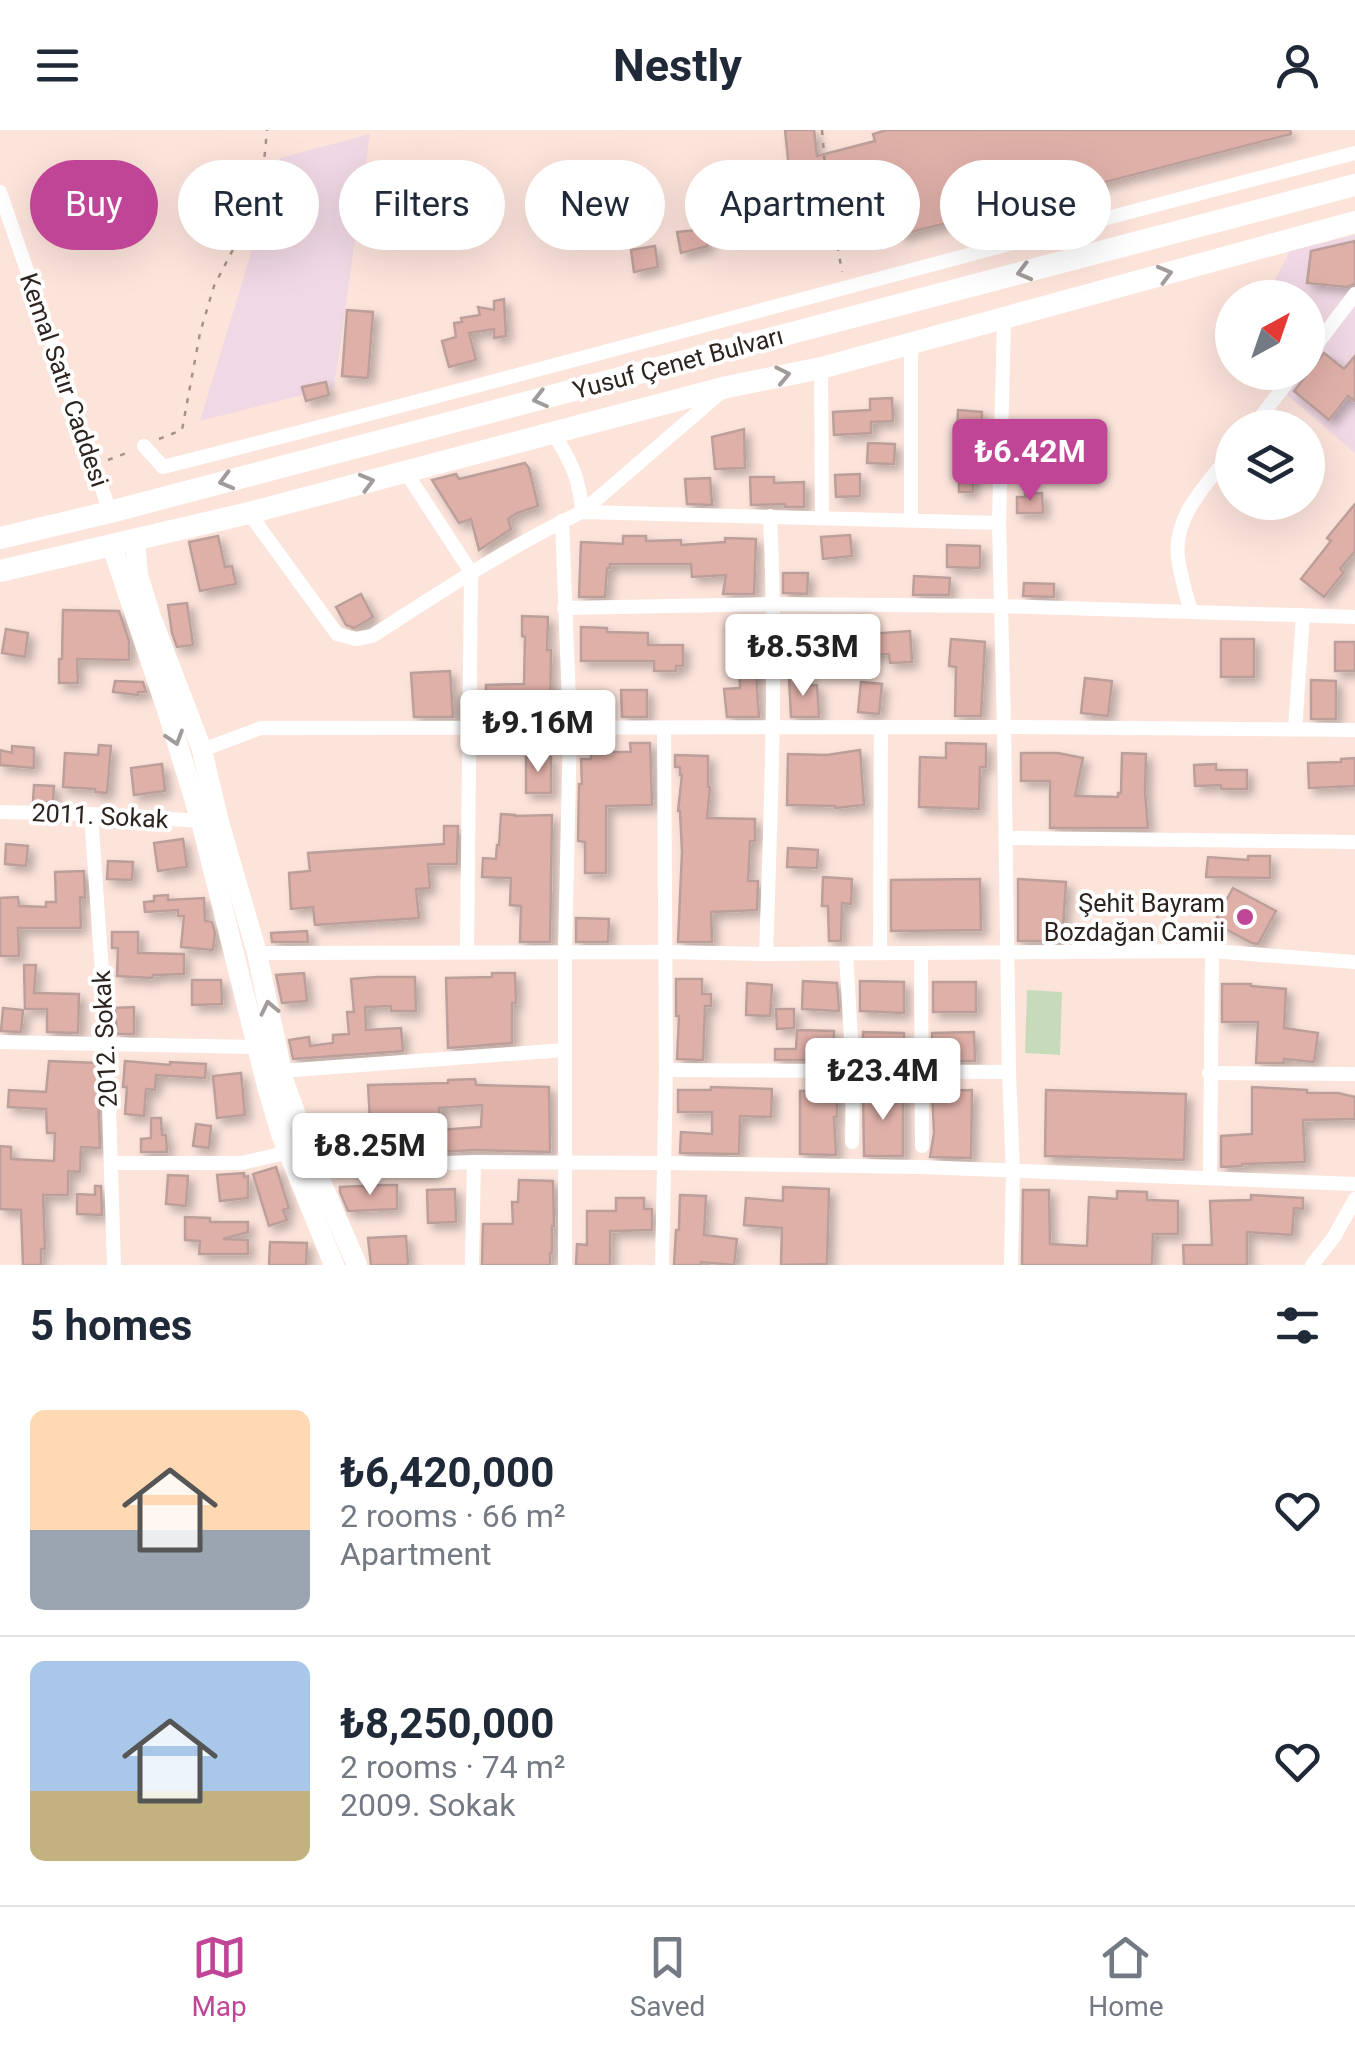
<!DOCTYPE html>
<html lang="en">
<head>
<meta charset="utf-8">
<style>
  :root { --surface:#fff; --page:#f2f2f3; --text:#1f2937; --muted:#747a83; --line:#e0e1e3; --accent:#c14596 }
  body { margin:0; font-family:Roboto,sans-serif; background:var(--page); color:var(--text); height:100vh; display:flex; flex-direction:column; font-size:38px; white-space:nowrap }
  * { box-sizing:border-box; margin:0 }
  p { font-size:32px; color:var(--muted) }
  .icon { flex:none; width:55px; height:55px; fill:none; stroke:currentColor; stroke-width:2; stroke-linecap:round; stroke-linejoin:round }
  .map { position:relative; height:1135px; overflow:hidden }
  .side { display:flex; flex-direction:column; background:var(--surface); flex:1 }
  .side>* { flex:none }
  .hud { position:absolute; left:30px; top:30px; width:1295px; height:90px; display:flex; gap:20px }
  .needle { width:65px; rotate:40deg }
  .buttons { position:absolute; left:1215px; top:150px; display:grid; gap:20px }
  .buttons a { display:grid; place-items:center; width:110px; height:110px; border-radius:50%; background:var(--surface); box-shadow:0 10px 40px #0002; font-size:50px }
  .price { position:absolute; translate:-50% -85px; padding:0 22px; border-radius:10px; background:#fff; color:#222; font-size:32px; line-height:65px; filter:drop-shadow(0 2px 5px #0008) }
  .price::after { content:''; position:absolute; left:50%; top:60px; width:30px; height:22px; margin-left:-15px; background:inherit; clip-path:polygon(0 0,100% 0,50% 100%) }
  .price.on { background:var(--accent); color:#fff }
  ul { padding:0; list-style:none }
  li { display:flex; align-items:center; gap:30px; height:250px; padding:0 30px }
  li+li { border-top:2px solid var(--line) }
  li span { display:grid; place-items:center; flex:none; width:280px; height:200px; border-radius:15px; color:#555 }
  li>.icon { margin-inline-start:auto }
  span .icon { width:120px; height:120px; fill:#fffc; stroke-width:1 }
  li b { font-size:42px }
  h2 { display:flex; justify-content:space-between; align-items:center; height:120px; padding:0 30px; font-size:42px }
  .tag { padding:0 35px; border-radius:45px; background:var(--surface); box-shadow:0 10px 40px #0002; font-size:35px; line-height:90px }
  .tag.on { background:var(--accent); color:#fff }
  header { display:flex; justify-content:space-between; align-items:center; height:130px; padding:0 30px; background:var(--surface); font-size:45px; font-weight:700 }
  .tabs { display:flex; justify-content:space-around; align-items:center; height:140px; border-top:2px solid var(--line); background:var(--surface); font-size:28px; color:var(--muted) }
  .tabs a { display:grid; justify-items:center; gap:5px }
  .tabs .on { color:var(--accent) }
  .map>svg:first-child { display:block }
  .industrial { fill:#f0d8e4 }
  .green { fill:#c7dbbb }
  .building { fill:#dfb0a8; stroke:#bc9f9a; stroke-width:2.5; fill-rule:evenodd; filter:url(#shadow) }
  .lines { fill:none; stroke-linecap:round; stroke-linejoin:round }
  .path { stroke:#a4928b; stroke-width:2.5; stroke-dasharray:5 8; stroke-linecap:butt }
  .minor { stroke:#fff; stroke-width:14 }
  .secondary { stroke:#fff; stroke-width:20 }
  .trunk { stroke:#fff; stroke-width:22 }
  .oneway { stroke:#a19c9a }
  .poi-dot { fill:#c14596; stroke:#fff; stroke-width:4 }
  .labels { text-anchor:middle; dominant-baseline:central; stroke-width:8; stroke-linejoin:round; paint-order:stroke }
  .street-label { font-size:25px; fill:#2e241f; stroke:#fff }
  .poi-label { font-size:25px; fill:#2e241f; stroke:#fff; text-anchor:end }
</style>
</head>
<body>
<header><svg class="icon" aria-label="menu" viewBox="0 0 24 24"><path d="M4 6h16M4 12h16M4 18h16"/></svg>Nestly<svg class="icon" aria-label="person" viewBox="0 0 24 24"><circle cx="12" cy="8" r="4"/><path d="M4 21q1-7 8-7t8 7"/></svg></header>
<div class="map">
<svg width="1355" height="1135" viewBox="0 0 1355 1135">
  <defs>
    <filter id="shadow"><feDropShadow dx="5.5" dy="5.5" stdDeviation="5" flood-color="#0004"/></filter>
  </defs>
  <rect width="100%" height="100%" fill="#fce4db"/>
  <g class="industrial">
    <polygon points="370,4 334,257 200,291 280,28"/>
    <polygon points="1355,105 1355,323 1262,243 1308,242 1308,168 1266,167 1290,121"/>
  </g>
  <polygon class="green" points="1027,860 1062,862 1060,925 1025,923"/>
  <g class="building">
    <polygon points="785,0 814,0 817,26 875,11 873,4 887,0 1290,0 1291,4 900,105 894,85 849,96 835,42 790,48"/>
    <polygon points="705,99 708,116 681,123 677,102"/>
    <polygon points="1355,111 1355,154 1347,157 1307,153 1311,121"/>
    <polygon points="655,116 658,137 634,142 631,120"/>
    <polygon points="504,169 506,206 494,208 494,199 469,203 476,230 449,237 442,211 456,207 454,193 462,192 461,188 480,185 478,177 494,180 494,171"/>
    <polygon points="347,180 373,182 368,248 342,246"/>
    <polygon points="1324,223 1344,239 1355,226 1355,271 1348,266 1329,290 1294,261"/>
    <polygon points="326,252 329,265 306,271 302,257"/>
    <polygon points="892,268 893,291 871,292 871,303 834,305 833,282 870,280 870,269"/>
    <polygon points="958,280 982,282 981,341 973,341 973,362 959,362 959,341 955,341"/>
    <polygon points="1023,297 1060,298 1059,321 1023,320"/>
    <polygon points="744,299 745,338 715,339 712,307"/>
    <polygon points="868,313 895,314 894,334 867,333"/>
    <polygon points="525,333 529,338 538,376 517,383 508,389 511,399 479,420 471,389 459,393 432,350 456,344 459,349"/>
    <polygon points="860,344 860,366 836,367 835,345"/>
    <polygon points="750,347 774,347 774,353 804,352 804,377 785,377 785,374 751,375"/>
    <polygon points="710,348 712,375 687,374 685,349"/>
    <polygon points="1042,363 1043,383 1017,383 1017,367 1026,367 1025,364"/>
    <polygon points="1355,374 1355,421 1340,439 1344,442 1324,467 1301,449 1331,411 1327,408"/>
    <polygon points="850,405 852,426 823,429 821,407"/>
    <polygon points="218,406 225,437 232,436 236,454 200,461 189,412"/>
    <polygon points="623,406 646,406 646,411 681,410 681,415 725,412 725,408 756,409 754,464 723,464 726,445 692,447 691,434 610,434 610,438 607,438 605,467 579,467 581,412 623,414"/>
    <polygon points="947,415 980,416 980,438 947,437"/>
    <polygon points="783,443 808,443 807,464 783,463"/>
    <polygon points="914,446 950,448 949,465 913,465"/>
    <polygon points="1024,453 1054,454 1054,467 1023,466"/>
    <polygon points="361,464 373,487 354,498 346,495 336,477"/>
    <polygon points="187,473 193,515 177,517 172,503 168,475"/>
    <polygon points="63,480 119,481 129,511 129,530 77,529 78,553 59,553 59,529 62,529"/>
    <polygon points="522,486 548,487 547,520 551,520 550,585 527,584 527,581 486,582 486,555 524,554 525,507 522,506"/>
    <polygon points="749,489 762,490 762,542 756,543 759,587 727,587 724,559 740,558 739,524 748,524"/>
    <polygon points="581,497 607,498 607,502 648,503 648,515 683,515 683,536 676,536 676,541 654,541 654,531 581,531"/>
    <polygon points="6,499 28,503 25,527 2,523"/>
    <polygon points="910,501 912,532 890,533 889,524 855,526 854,505"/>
    <polygon points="951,509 985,512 981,586 955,586 956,537 949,536"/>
    <rect x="1221" y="509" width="33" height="38"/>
    <rect x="1335" y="512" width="20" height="29"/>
    <polygon points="450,541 453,587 414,587 411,543"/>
    <polygon points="806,547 806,556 817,555 819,587 791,587 789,548"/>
    <polygon points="1085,548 1112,551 1108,586 1081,583"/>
    <polygon points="1311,550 1336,551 1336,589 1311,589"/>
    <polygon points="115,551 143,552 146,562 138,562 138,565 113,562"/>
    <polygon points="861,552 882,554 879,584 858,582"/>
    <polygon points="621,560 647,560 647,587 622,587"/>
    <polygon points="630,613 650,613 652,675 606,676 606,743 585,743 585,712 578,711 579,654 582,654 581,629 591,629 591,622 631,622"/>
    <polygon points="946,613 986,614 986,637 980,637 979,679 919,677 920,627 946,628"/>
    <polygon points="99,615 111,616 107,663 95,662 95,659 63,657 65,623 98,625"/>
    <polygon points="12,616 34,618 34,638 0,635 0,620 12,623"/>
    <polygon points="860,620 864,675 835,678 835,676 787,675 788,624 827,625"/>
    <polygon points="1021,623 1058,623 1083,628 1075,666 1118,667 1118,663 1121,663 1122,623 1146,624 1145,662 1148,698 1050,698 1050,651 1021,651"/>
    <polygon points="675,625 708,626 708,657 710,657 707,688 755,689 755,711 750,711 748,751 758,751 757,780 711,782 712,812 678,812 682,722 680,681 678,681 682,645 680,645 680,637 675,637"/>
    <rect x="526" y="627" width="25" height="36"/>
    <polygon points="1355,628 1355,656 1309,658 1308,633 1341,632 1341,629"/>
    <polygon points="162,634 165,661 134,665 131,638"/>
    <polygon points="1216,634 1216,640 1247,640 1247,659 1221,659 1221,655 1195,656 1194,635"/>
    <polygon points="34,655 54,656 53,673 33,672"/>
    <polygon points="501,684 515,685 515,686 552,685 550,812 520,812 521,776 510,775 511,748 482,747 483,728 496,729 497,715 499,715"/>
    <polygon points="444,696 458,696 457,734 428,734 430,758 416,759 419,788 315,795 313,777 291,779 289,743 310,741 308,723 444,714"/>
    <polygon points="183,709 187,737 158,741 154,713"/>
    <polygon points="6,714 28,716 26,736 5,734"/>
    <polygon points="788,718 818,720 817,738 787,737"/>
    <polygon points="1248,726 1270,726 1270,748 1206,747 1208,727 1248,730"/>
    <polygon points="108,731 133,732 132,750 107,749"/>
    <polygon points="84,741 85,768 80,767 81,798 18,798 19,826 0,826 0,768 18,767 19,776 46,777 46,772 56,772 55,742"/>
    <polygon points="823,747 852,749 851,774 842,773 841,811 829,811 828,776 822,776"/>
    <polygon points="980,749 981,800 891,801 891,750"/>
    <polygon points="1018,749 1066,752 1062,811 1018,811"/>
    <polygon points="1233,758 1276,781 1258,814 1252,813 1214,793"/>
    <polygon points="168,765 168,770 204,768 205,791 212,792 215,803 213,820 181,817 184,786 178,786 178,780 145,782 144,772 154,771 154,766"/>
    <polygon points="576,788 609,789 608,812 576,812"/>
    <polygon points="307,801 308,812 272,812 271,803"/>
    <polygon points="112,802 138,802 138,823 184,824 184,844 153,845 152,848 117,846 118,818 112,818"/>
    <polygon points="24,835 36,835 34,863 79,864 78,903 47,902 47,879 25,879"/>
    <polygon points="304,843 307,871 282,873 276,845"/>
    <polygon points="492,843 515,843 516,873 512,873 512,913 448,918 446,848 492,847"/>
    <polygon points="377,847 415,847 416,881 391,881 391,876 365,877 366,900 401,898 403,921 293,929 289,910 309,907 310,916 333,913 333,905 349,904 347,882 354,882 351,849"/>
    <polygon points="676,849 702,849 702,864 711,864 711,876 705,876 703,930 677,929 679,886 676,886"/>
    <polygon points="192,850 221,850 222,874 192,875"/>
    <polygon points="803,851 837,853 839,881 802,879"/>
    <polygon points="860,851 904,852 904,883 860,881"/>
    <rect x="933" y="852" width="43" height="30"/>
    <polygon points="747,853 772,855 770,886 746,885"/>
    <polygon points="1222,854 1251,854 1251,856 1286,859 1284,898 1318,903 1314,932 1284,929 1284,933 1256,933 1258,892 1222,892"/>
    <polygon points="134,877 134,904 117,904 115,878"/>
    <polygon points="3,878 23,880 21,902 1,901"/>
    <polygon points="776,879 794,879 794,898 777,899"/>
    <polygon points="797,900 834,901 834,930 775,930 775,919 796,919"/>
    <polygon points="863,902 904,903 904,931 863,931"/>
    <polygon points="974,902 975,931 933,931 932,903"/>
    <polygon points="49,931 97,933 100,1018 81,1017 80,1042 68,1041 68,1065 43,1065 45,1119 41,1119 41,1135 23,1135 21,1080 0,1079 0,1016 11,1017 11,1029 54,1031 55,1003 47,1003 46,979 8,977 9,960 46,962"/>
    <polygon points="125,931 170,935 170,932 206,934 205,948 156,945 155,960 146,959 144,986 125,984 127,957 123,957"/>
    <polygon points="241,943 245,985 217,988 213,946"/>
    <path d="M475 949 476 955 549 957 550 1022 475 1020 378 1025 376 990H370L368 955 448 953V950ZM482 975 481 997 439 1000V978Z"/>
    <polygon points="711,957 772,959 771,987 740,986 739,1024 680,1023 681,1002 712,1004 712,982 678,982 678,960 711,960"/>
    <polygon points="1252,957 1307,960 1307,963 1338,963 1355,967 1355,989 1303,990 1305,1032 1242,1034 1242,1036 1221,1037 1221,1006 1252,1004"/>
    <polygon points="903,959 903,1026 864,1026 863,960"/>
    <polygon points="972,960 971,1028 930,1027 934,1003 932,961"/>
    <polygon points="1046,960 1186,964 1184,1030 1045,1026"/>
    <polygon points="800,961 837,961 837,987 834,987 836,1025 800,1024"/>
    <polygon points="151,988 161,988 162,1005 166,1005 167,1022 141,1022 141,1009 151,1008"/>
    <polygon points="196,994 211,996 209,1018 193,1016"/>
    <polygon points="276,1037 289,1078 283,1080 287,1090 269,1096 253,1044"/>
    <polygon points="244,1043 244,1047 248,1046 248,1068 220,1071 217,1045"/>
    <polygon points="168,1045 188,1046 186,1076 166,1074"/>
    <polygon points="519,1050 553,1051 554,1096 552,1096 552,1123 550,1123 550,1135 482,1135 483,1094 513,1094 512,1072 518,1072"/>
    <polygon points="383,1055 397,1055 397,1079 348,1081 340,1062 340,1057"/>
    <polygon points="95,1056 101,1056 102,1085 77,1084 77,1064 95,1065"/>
    <polygon points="783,1057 829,1059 827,1134 781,1135 782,1098 744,1095 746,1068 783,1071"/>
    <polygon points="455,1059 456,1092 428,1093 427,1060"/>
    <polygon points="1023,1060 1049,1060 1050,1114 1087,1116 1089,1067 1117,1069 1117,1061 1147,1062 1147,1070 1178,1071 1178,1104 1153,1104 1152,1135 1022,1135"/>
    <polygon points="680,1065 706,1066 704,1105 737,1109 734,1135 701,1132 701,1135 674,1135 676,1100 679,1100"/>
    <polygon points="1251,1065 1303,1068 1303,1079 1294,1078 1292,1105 1247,1102 1247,1135 1184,1135 1183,1115 1212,1115 1210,1071 1251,1070"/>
    <polygon points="616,1068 644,1068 644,1079 652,1079 652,1100 610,1101 610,1135 576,1135 577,1114 587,1115 587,1081 616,1081"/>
    <polygon points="185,1087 210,1088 210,1092 248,1092 248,1102 223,1109 248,1110 248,1124 199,1124 200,1111 185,1110"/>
    <polygon points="406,1106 408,1135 371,1135 368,1108"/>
    <polygon points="270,1112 307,1113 306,1135 269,1135"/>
  </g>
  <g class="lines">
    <g class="path">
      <polyline points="822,0 826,48 842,142"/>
      <polyline points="159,309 182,300 200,203 214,156 238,110 263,43 267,0"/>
      <polyline points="108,330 129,322"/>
    </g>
    <g class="minor">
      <polyline points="0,62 110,382"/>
      <polyline points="1004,189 999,393 1004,597 1355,600"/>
      <polyline points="1308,226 1355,164"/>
      <polyline points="821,238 822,387"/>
      <polyline points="1252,298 1295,242"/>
      <path d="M553 302C570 330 580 348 582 382"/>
      <path d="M144 316 163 337C562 236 957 126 1355 23"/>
      <polyline points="405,341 471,442 467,822"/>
      <polyline points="582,382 719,264"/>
      <path d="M249 383 337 504 356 509 372 506C441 462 508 417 582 382L999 393"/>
      <polyline points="911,390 911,212"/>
      <polyline points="562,391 570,598 565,822 565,1135"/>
      <polyline points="564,478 774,474 1000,476 1355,487"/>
      <path d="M1191 482C1186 464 1180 445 1178 427 1173 385 1209 352 1232 322"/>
      <polyline points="1295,599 1303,485"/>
      <polyline points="202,620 261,598 1004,597 1009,942 1013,1042 1011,1135"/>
      <polyline points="0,682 91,684 201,691"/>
      <polyline points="91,684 107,915 114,1135"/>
      <polyline points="1007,708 1355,712"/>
      <polyline points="257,823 666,822 766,824 1212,821 1355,832"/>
      <polyline points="880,823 881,597"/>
      <polyline points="921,823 922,1016"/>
      <path d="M766 824C771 678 777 532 770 386"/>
      <polyline points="846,824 853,942 852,1012"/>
      <polyline points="0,912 257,917"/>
      <polyline points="666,940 1009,942"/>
      <polyline points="281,941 565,920"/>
      <polyline points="1209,943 1355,944"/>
      <polyline points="111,1033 241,1033 290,1022"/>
      <polyline points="315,1038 474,1032 665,1033 920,1037 1355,1054"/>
      <polyline points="1210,1048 1212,821"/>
      <polyline points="472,1133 474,1032"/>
      <polyline points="662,1135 666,940 664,598"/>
      <polyline points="1312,1135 1334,1107 1355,1069"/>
    </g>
    <g class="secondary">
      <polyline points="135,410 138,445 150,484 202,620 219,692 257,823 284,952 315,1038 357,1135"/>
      <polyline points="112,416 168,583 201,691 268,960 281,1004 334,1135"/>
    </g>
    <g class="trunk">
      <polyline points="0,408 110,382 1355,55"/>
      <polyline points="0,441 249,383 727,257 821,238 1355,92"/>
    </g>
  </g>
  <defs><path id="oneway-chevron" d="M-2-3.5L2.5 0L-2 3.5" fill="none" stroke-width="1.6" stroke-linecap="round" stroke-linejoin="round" transform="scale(2.5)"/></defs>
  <g class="oneway">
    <use href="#oneway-chevron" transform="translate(1024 142) rotate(165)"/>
    <use href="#oneway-chevron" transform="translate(1165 144) rotate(-15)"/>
    <use href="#oneway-chevron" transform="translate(783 245) rotate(-12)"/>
    <use href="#oneway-chevron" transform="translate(540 269) rotate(166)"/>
    <use href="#oneway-chevron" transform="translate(226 351) rotate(165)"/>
    <use href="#oneway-chevron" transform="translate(367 352) rotate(-15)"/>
    <use href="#oneway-chevron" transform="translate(175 608) rotate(73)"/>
    <use href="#oneway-chevron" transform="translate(269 878) rotate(-102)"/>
  </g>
  <circle class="poi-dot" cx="1245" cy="787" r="10"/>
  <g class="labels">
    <g class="street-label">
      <text transform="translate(678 233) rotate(-15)">Yusuf Çenet Bulvarı</text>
      <text transform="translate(64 250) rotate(71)">Kemal Satır Caddesi</text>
      <text transform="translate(100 686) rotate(3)">2011. Sokak</text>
      <text transform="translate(105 909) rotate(-93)">2012. Sokak</text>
    </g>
    <g class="poi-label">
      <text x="1225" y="773">Şehit Bayram<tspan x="1225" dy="29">Bozdağan Camii</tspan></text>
    </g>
  </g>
</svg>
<div class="buttons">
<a><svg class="needle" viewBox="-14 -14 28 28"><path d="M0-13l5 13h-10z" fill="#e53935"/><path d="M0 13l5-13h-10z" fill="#747a83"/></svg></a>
<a><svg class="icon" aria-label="layers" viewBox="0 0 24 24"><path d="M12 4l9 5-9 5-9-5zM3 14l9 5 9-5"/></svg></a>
</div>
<b class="price on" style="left:1030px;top:374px">₺6.42M</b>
<b class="price" style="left:803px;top:569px">₺8.53M</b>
<b class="price" style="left:538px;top:645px">₺9.16M</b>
<b class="price" style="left:883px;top:993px">₺23.4M</b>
<b class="price" style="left:370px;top:1068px">₺8.25M</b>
<div class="hud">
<a class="tag on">Buy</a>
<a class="tag">Rent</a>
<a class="tag">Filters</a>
<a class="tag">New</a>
<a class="tag">Apartment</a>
<a class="tag">House</a>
</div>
</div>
<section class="side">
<h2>5 homes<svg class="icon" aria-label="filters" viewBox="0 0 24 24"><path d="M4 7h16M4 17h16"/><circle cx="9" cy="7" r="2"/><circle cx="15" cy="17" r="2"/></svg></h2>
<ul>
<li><span style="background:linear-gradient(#ffd9b3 60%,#9aa5b1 0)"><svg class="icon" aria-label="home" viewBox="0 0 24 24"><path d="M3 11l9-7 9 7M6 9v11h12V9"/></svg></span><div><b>₺6,420,000</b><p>2 rooms · 66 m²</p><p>Apartment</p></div><svg class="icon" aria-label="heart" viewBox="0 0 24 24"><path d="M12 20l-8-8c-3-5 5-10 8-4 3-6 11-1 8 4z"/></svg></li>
<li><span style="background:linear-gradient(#a9c7e8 65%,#c2b280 0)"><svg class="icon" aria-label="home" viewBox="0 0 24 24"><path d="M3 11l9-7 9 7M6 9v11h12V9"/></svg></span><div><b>₺8,250,000</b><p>2 rooms · 74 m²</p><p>2009. Sokak</p></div><svg class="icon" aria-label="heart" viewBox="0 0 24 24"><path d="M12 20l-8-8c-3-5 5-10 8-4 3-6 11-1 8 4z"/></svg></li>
</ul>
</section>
<nav class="tabs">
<a class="on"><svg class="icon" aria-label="map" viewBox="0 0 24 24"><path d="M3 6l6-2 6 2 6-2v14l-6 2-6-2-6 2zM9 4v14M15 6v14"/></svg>Map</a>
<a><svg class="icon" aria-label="saved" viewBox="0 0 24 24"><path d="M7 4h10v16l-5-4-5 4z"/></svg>Saved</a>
<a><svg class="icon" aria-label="home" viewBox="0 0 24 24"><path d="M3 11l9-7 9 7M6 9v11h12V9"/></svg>Home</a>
</nav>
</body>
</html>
